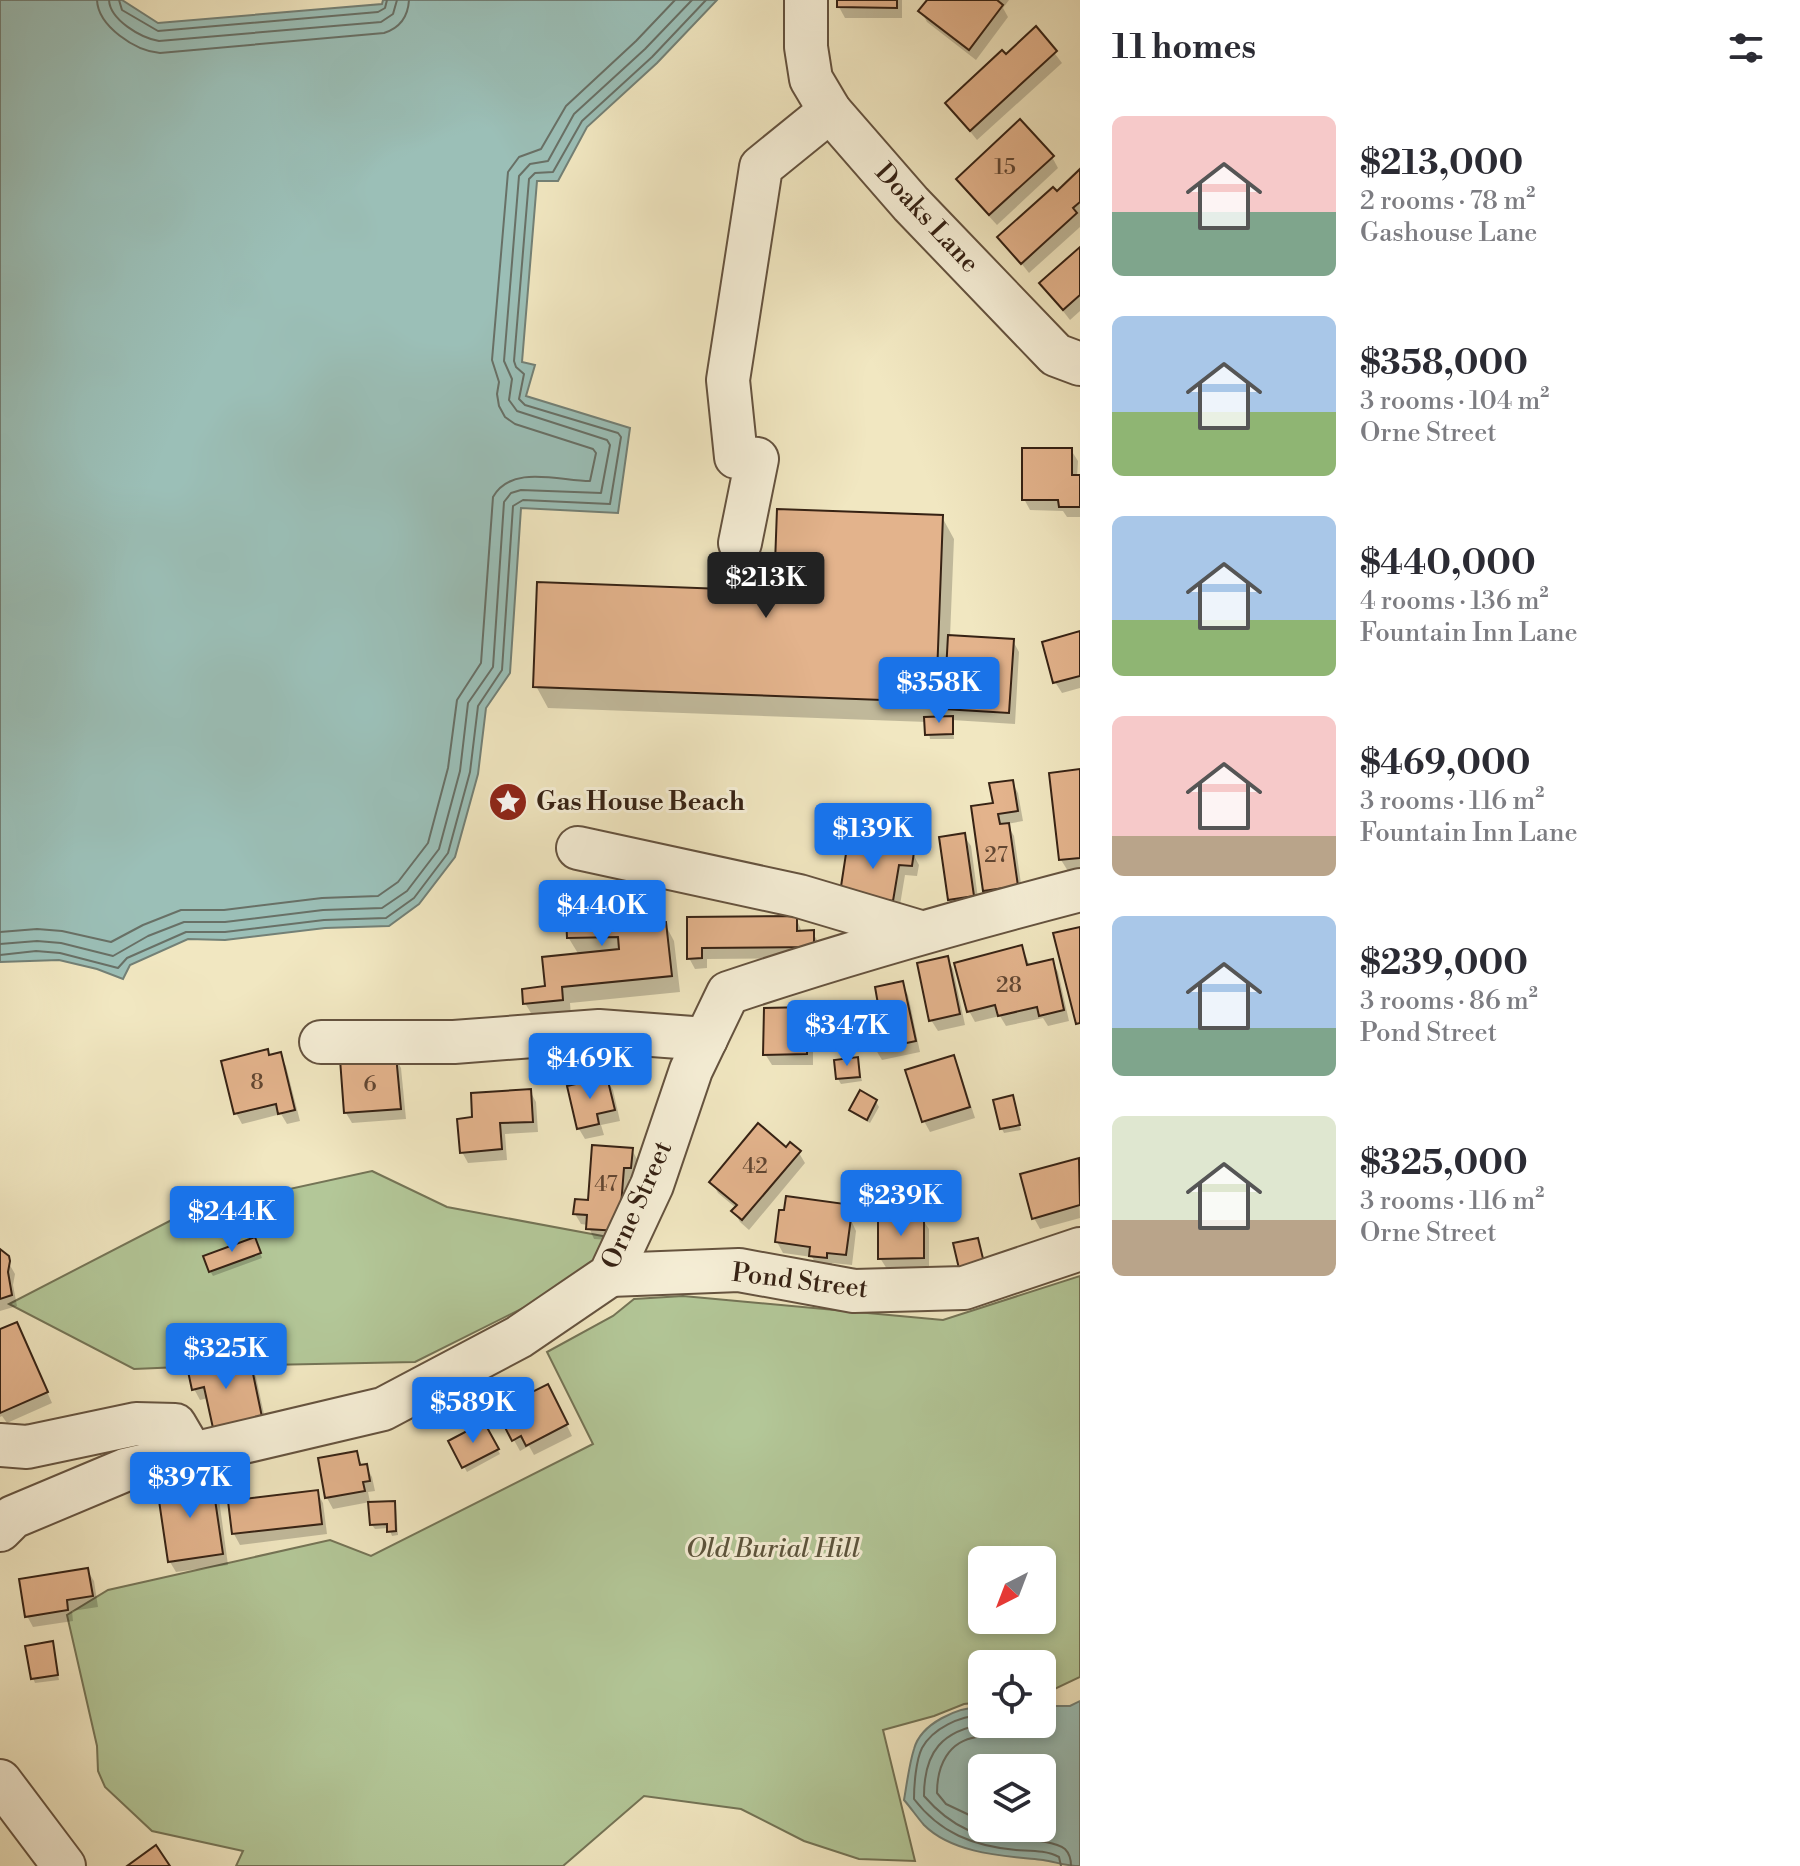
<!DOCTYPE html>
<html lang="en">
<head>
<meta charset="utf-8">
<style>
  :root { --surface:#fff; --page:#f7f7f7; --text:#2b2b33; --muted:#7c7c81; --accent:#1a73e8 }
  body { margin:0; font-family:"Libre Bodoni",serif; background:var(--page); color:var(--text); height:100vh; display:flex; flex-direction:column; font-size:30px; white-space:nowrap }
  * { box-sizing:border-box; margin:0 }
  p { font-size:26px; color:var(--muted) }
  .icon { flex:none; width:44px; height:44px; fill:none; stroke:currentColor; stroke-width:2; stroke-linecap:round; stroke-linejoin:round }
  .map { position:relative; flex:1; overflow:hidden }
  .panel { display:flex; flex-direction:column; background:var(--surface); width:720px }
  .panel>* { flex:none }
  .needle { width:52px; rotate:222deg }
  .controls { position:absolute; left:968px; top:1546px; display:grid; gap:16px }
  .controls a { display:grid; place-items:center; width:88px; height:88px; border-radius:12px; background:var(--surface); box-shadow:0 4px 12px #0003; font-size:40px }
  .price { position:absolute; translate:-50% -68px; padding:0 18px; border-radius:8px; background:var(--accent); color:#fff; font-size:26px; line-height:52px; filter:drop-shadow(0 2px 4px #0008) }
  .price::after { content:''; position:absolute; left:50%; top:48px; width:24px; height:18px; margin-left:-12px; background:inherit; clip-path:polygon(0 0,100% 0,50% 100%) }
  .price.selected { background:#222; color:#fff }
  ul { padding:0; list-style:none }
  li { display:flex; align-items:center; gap:24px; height:200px; padding:0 32px }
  li span { display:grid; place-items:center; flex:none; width:224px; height:160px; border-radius:12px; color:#555 }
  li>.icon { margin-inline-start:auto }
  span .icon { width:96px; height:96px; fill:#fffc; stroke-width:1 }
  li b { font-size:34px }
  h2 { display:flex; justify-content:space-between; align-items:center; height:96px; padding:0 32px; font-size:34px }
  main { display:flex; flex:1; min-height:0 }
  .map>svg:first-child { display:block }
  .green { fill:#b3c798; stroke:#747456; stroke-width:2; fill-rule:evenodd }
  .water { fill:#9bbfb7; stroke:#738076; stroke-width:2; fill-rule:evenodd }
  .shadow { fill:#0003 }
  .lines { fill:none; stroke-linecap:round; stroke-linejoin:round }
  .shore { stroke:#687066; stroke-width:2 }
  .building { fill:#e3b38c; stroke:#362214; stroke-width:2 }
  .minor-casing { stroke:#65533f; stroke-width:46 }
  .minor { stroke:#f6efd7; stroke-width:42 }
  .labels { text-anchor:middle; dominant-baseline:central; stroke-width:6; stroke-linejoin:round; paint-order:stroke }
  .number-label { font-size:22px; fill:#614632 }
  .street-label { font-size:26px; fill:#362214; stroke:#f6efd7 }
  .poi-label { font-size:26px; font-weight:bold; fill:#362214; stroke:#f6efd7; text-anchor:start }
  .park-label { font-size:26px; font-style:italic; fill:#5c543c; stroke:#f6efd7 }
</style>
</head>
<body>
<main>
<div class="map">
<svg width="1080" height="1866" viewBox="0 0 1080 1866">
  <rect width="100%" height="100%" fill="#f1e7c1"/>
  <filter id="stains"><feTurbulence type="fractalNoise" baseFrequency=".0025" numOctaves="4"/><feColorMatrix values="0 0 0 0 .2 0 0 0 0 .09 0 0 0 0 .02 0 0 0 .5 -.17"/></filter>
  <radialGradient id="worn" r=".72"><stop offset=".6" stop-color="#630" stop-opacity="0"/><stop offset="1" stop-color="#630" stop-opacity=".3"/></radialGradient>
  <g class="green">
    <polygon points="372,1171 447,1207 608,1237 599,1257 565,1287 415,1362 266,1365 260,1351 175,1347 180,1367 134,1369 9,1304 189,1211"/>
    <path d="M1080 1276V1677L1042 1695V1664H982V1702L964 1704 934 1716 883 1730 915 1861 859 1859 804 1841 741 1809 644 1796 563 1866H236L243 1851 152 1831 105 1787 98 1771 97 1746 67 1615 108 1590 330 1540 371 1556 593 1444 547 1352 613 1316 634 1299 683 1296 943 1320ZM982 1560H1042V1620H982Z"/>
  </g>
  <g class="water">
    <polygon points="0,0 122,0 158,23 382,4 383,0 717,0 657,63 587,127 558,181 537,181 522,362 535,365 526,396 630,428 618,513 521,508 510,673 486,708 478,774 455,857 419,904 389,926 325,928 225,940 188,939 130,965 123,979 97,969 59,960 0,962"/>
    <path d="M1080 1701V1866C1066 1866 1056 1862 1043 1860 1005 1856 953 1854 924 1825 917 1817 911 1808 904 1800 907 1783 909 1765 914 1749 921 1723 958 1707 982 1707V1724H1042V1706H1070ZM982 1768H1042V1828H982Z"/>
  </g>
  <g class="shadow">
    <polygon points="839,0 902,0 902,18 845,18 839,7"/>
    <polygon points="929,0 1009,0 1003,8 1008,17 976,60 927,22 921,11"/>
    <polygon points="1036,29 1062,63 977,140 948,104 1006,57"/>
    <polygon points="1052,157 1058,168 997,225 965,190 958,180"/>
    <polygon points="1080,172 1080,227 1029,273 1000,237"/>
    <polygon points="1080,250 1080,311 1070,320 1042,284"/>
    <polygon points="1071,450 1078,461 1077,477 1080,477 1080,517 1067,517 1063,511 1030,510 1024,499"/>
    <polygon points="942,517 954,539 950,637 1013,641 1019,652 1015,724 952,720 954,739 930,739 927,722 548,708 536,686 776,593"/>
    <polygon points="1080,633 1080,688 1062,693 1055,682"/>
    <polygon points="1080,771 1080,869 1068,871 1061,860 1051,774"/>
    <polygon points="1012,782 1018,793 1023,821 1007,824 1014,836 1023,897 992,901 985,890 996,804"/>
    <polygon points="964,836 971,846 979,906 956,910 950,899"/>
    <polygon points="913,854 919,865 917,876 905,875 899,911 849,903"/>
    <polygon points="615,889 624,905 625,928 665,924 674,941 680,992 570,1003 571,1016 535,1020 525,1003 548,988 579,955 568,937"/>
    <polygon points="689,918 796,918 802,932 812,932 819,943 819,958 707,959 707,968 695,969 689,958"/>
    <polygon points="1022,947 1030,966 1052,961 1058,972 1069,1021 1048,1026 1043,1018 1006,1026 1000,1016 975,1022 969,1011"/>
    <polygon points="947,958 953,969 965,1025 938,1031 931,1020"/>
    <polygon points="902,984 908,995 920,1052 882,1060 876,1050 881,1006"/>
    <polygon points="807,1009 813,1020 813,1065 772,1065 765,1054"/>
    <polygon points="280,1055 286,1066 300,1121 287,1124 281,1114 242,1124 236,1113 270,1057"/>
    <polygon points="395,1057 401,1068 406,1119 352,1123 346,1113"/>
    <polygon points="953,1057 959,1068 975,1118 930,1132 924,1121"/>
    <polygon points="857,1059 862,1081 841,1084 838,1079"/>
    <polygon points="606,1079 613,1090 620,1121 601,1125 604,1135 585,1139 579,1129 570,1088"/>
    <polygon points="530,1091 536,1102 538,1132 505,1134 507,1160 468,1163 462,1152 474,1119"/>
    <polygon points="1012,1098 1021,1130 1004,1133 1002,1129"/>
    <polygon points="876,1102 879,1107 870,1123 854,1114 851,1110"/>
    <polygon points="786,1149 799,1153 805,1163 749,1230 740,1222 734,1211 736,1208 718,1193 712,1182"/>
    <polygon points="632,1150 638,1161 637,1179 629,1178 624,1241 594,1239 588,1225 581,1224 575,1214 590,1202"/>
    <polygon points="1078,1160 1080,1218 1040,1229 1034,1218"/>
    <polygon points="844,1205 856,1231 852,1265 832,1263 832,1268 817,1266 812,1257 783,1253 777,1242"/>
    <polygon points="922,1219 929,1229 929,1269 887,1269 880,1258"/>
    <polygon points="257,1244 262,1258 213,1276 210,1271"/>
    <polygon points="0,1253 3,1253 15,1274 13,1285 17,1306 0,1311"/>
    <polygon points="0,1332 22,1335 52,1403 7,1423 2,1416 0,1417"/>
    <polygon points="205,1359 210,1368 235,1362 238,1369 250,1366 256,1377 267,1428 208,1398 200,1400 194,1389"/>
    <polygon points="553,1397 572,1436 534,1455 529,1446 520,1451 498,1411"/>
    <polygon points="483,1424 500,1454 467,1472 451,1442"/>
    <polygon points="356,1453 363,1467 366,1466 372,1477 375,1491 368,1492 370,1502 333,1509 327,1498 320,1460"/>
    <polygon points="211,1482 218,1492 228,1565 176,1572 170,1562"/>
    <polygon points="317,1492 323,1503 327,1534 240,1545 234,1534"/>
    <polygon points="393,1503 396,1508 398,1535 392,1536 389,1528 375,1529 372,1525"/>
    <polygon points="87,1570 94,1581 98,1607 72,1611 73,1621 33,1627 27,1616"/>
    <polygon points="52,1644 59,1680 35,1683 33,1678"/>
  </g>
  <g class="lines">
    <g class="shore">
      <path d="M97 0C98 26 135 51 160 53L384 33C400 28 408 17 409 0"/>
      <path d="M109 0C110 20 141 38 159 41L381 22 393 14 397 0"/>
      <polyline points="119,0 122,10 158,31 378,12 385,8 387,0"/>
      <path d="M0 932 37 929 62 931 111 942 143 925 181 910H224L322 898 378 896 398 882 428 843 448 768 457 700 481 663 493 497C511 464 560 481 590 481L596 453 593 449 515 424 505 417 499 406 497 394 499 382 492 360 508 172 519 157 541 149 566 106 636 41 675 0"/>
      <polyline points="0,944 37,941 61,943 113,956 148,936 184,922 225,922 323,910 382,908 407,891 439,849 460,771 468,703 493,667 504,502 511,493 521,490 601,493 610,445 607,440 517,411 509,400 512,379 504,361 519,176 530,164 548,161 574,114 645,49 692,0"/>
      <polyline points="0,955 36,951 60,953 118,968 127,958 186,932 225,932 324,920 386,918 414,898 448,853 470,772 478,706 502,670 513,506 523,500 610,504 621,437 618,433 525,405 519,399 524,374 516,367 514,361 529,179 535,173 553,172 582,121 652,57 706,0"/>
      <path d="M982 1715C960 1716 933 1728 922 1748 916 1760 914 1785 914 1799 940 1833 973 1846 1016 1850 1030 1851 1046 1850 1059 1857L1061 1866"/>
      <path d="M986 1724C942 1730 924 1752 924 1796 937 1811 950 1822 968 1830 991 1839 1051 1837 1065 1849 1070 1854 1071 1859 1071 1866"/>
      <path d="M982 1821 946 1804 937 1793C937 1766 948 1741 977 1737 990 1735 997 1734 1006 1724"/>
    </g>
  </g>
  <g class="building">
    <polygon points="837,0 897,0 897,8 837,7"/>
    <polygon points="927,0 997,0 1003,5 969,50 918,11"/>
    <polygon points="1036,26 1057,51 970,131 945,103 1002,50 1006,54"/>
    <polygon points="1020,119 1054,156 989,215 956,179"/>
    <polygon points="1080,169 1080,202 1073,208 1077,213 1021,264 997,237 1053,187 1057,191"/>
    <polygon points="1080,247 1080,295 1063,310 1039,283"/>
    <polygon points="1022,448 1072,448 1072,475 1080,475 1080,507 1059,507 1058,500 1022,500"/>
    <polygon points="777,509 943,515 936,702 533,687 537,582 774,591"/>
    <polygon points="1080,631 1080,676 1053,683 1042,642"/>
    <polygon points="948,635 1014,639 1009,713 944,709"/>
    <polygon points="953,716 953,734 925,735 924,717"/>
    <polygon points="1080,769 1080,858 1059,860 1049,773"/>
    <polygon points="1013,780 1018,811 998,814 1000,824 1009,823 1018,886 983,891 971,806 993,803 989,783"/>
    <polygon points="965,833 974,896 948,900 939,837"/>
    <polygon points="863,843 914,852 912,866 899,865 893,901 840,893 847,847 862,849"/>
    <polygon points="616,887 618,927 666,922 672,976 562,987 563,1000 523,1004 522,989 545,986 542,957 619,949 618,937 567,938 565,888"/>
    <polygon points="797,916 797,931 814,930 814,947 702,948 702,958 687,959 687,917"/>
    <polygon points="1080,927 1080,1023 1076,1024 1053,933"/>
    <polygon points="1022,945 1027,965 1053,959 1064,1010 1039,1016 1037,1007 998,1016 995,1005 967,1012 954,963"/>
    <polygon points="948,956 960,1014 929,1021 917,963"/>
    <polygon points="903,981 916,1041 874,1050 865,1007 878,1004 875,987"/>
    <polygon points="808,1007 807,1054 763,1055 764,1008"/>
    <polygon points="268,1049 269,1055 281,1052 295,1110 278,1114 276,1104 234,1114 221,1061"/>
    <polygon points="396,1055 401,1109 344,1113 340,1059"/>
    <polygon points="954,1055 970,1107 922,1122 905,1070"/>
    <polygon points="858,1057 860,1077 836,1079 834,1060"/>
    <polygon points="607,1077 615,1110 597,1114 599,1124 577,1129 567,1086"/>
    <polygon points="531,1089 533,1122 500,1123 502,1149 460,1153 457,1119 472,1117 471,1093"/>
    <polygon points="860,1090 877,1100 867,1120 849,1110"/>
    <polygon points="1013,1095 1020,1125 1000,1129 993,1100"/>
    <polygon points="758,1123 786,1147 790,1142 801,1151 742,1220 731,1211 737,1205 709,1182"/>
    <polygon points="592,1145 633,1148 631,1168 624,1168 619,1231 586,1229 587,1215 573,1214 575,1199 588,1200"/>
    <polygon points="1079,1158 1080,1205 1032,1219 1020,1174"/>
    <polygon points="786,1196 845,1204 844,1217 851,1218 846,1255 827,1253 827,1258 809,1256 810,1247 775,1242 779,1210 784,1210"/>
    <polygon points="878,1217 924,1217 924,1258 878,1259"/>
    <polygon points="255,1237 261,1253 209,1272 203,1256"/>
    <polygon points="978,1238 986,1271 961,1277 953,1243"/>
    <polygon points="0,1249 9,1256 10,1261 8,1272 12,1295 0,1299"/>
    <polygon points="17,1322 48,1392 0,1413 0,1329"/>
    <polygon points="206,1357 208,1366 236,1360 237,1367 251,1364 262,1417 213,1428 204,1387 192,1390 186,1362"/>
    <polygon points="548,1384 568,1424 526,1446 521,1436 512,1441 496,1410"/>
    <polygon points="484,1422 499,1449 462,1468 448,1441"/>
    <polygon points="357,1451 360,1465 367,1464 370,1481 363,1482 365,1491 325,1498 318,1458"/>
    <polygon points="212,1479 223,1554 168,1562 157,1487"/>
    <polygon points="318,1490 322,1524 232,1534 228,1501"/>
    <polygon points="395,1501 396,1531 387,1532 387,1524 370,1525 368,1502"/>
    <polygon points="88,1568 93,1596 67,1600 68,1610 25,1617 19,1579"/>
    <polygon points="53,1641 58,1675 31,1679 25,1646"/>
    <polygon points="156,1845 170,1866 127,1866"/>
  </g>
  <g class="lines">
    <g class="minor-casing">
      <g id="minor">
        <polyline points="806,0 806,47 811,79 830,111 911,204 1056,355 1080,364"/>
        <polyline points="740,543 757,459 736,457 728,380 761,167 830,111"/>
        <polyline points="578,848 799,896 920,932"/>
        <polyline points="321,1042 454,1042 599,1031 706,1039"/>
        <polyline points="610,1275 739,1270 854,1291 964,1288 1080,1249"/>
        <polyline points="0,1445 27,1447 136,1424 175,1425 192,1454"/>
        <path d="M0 1530 13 1517 125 1470 383 1409 519 1337 610 1275 652 1185 691 1070 728 993C844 954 961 921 1080 890"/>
        <polyline points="0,1781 64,1866"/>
      </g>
    </g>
    <use href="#minor" class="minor"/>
  </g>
  <defs>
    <g id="sight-disc" transform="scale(2)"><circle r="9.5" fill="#8f2418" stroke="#f6efd7"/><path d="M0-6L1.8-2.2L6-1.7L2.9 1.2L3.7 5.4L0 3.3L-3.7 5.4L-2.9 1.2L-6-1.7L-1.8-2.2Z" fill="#fff"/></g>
  </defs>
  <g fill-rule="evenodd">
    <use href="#sight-disc" x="508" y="802"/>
  </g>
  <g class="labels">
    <g class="number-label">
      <text x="1005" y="167">15</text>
      <text x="996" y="855">27</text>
      <text x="1009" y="985">28</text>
      <text x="257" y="1082">8</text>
      <text x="370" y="1084">6</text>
      <text x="755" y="1166">42</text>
      <text x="606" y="1184">47</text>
    </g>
    <g class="street-label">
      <text transform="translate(927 218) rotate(47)">Doaks Lane</text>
      <text transform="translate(637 1205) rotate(-66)">Orne Street</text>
      <text transform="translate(800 1281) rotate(7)">Pond Street</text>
    </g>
    <g class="poi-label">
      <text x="536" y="802">Gas House Beach</text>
    </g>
    <g class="park-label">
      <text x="773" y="1549">Old Burial Hill</text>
    </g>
  </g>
  <rect width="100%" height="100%" filter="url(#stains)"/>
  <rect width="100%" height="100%" fill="url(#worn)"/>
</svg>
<div class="controls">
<a><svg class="needle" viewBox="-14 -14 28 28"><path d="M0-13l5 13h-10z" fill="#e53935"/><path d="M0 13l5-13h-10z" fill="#7c7c81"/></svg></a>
<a><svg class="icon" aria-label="locate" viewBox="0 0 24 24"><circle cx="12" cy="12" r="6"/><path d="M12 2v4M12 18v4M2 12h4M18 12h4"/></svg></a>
<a><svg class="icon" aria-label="layers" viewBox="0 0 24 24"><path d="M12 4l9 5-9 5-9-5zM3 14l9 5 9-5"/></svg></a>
</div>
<b class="price selected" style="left:766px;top:620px">$213K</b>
<b class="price" style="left:939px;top:725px">$358K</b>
<b class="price" style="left:873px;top:871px">$139K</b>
<b class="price" style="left:602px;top:948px">$440K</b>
<b class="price" style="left:847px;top:1068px">$347K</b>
<b class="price" style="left:590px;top:1101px">$469K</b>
<b class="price" style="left:901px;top:1238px">$239K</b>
<b class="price" style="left:232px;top:1254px">$244K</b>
<b class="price" style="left:226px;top:1391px">$325K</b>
<b class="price" style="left:473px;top:1445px">$589K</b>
<b class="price" style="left:190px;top:1520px">$397K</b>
</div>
<section class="panel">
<h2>11 homes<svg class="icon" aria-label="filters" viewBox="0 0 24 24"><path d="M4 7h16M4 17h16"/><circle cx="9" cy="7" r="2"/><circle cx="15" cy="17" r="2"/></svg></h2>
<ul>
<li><span style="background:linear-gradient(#f6c9c9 60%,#7fa58c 0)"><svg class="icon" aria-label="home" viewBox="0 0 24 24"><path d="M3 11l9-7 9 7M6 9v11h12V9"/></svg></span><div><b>$213,000</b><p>2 rooms · 78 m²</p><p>Gashouse Lane</p></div></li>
<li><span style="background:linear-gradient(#a9c7e8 60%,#8fb573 0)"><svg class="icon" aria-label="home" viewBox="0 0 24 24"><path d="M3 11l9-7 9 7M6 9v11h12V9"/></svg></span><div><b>$358,000</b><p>3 rooms · 104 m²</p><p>Orne Street</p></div></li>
<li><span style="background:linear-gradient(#a9c7e8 65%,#8fb573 0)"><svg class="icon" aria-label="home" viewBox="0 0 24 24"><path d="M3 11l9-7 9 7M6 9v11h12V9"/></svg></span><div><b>$440,000</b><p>4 rooms · 136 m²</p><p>Fountain Inn Lane</p></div></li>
<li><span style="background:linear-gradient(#f6c9c9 75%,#b9a48a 0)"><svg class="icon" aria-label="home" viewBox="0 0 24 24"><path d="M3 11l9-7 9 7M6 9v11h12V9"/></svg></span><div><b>$469,000</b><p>3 rooms · 116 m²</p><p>Fountain Inn Lane</p></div></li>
<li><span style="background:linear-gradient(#a9c7e8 70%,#7fa58c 0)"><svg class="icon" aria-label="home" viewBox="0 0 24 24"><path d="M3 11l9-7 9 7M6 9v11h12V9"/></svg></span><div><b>$239,000</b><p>3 rooms · 86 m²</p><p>Pond Street</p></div></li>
<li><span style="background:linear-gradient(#dfe7d0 65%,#b9a48a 0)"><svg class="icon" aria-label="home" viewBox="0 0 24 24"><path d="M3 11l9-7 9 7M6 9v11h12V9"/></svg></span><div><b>$325,000</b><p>3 rooms · 116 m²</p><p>Orne Street</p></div></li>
</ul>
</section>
</main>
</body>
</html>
